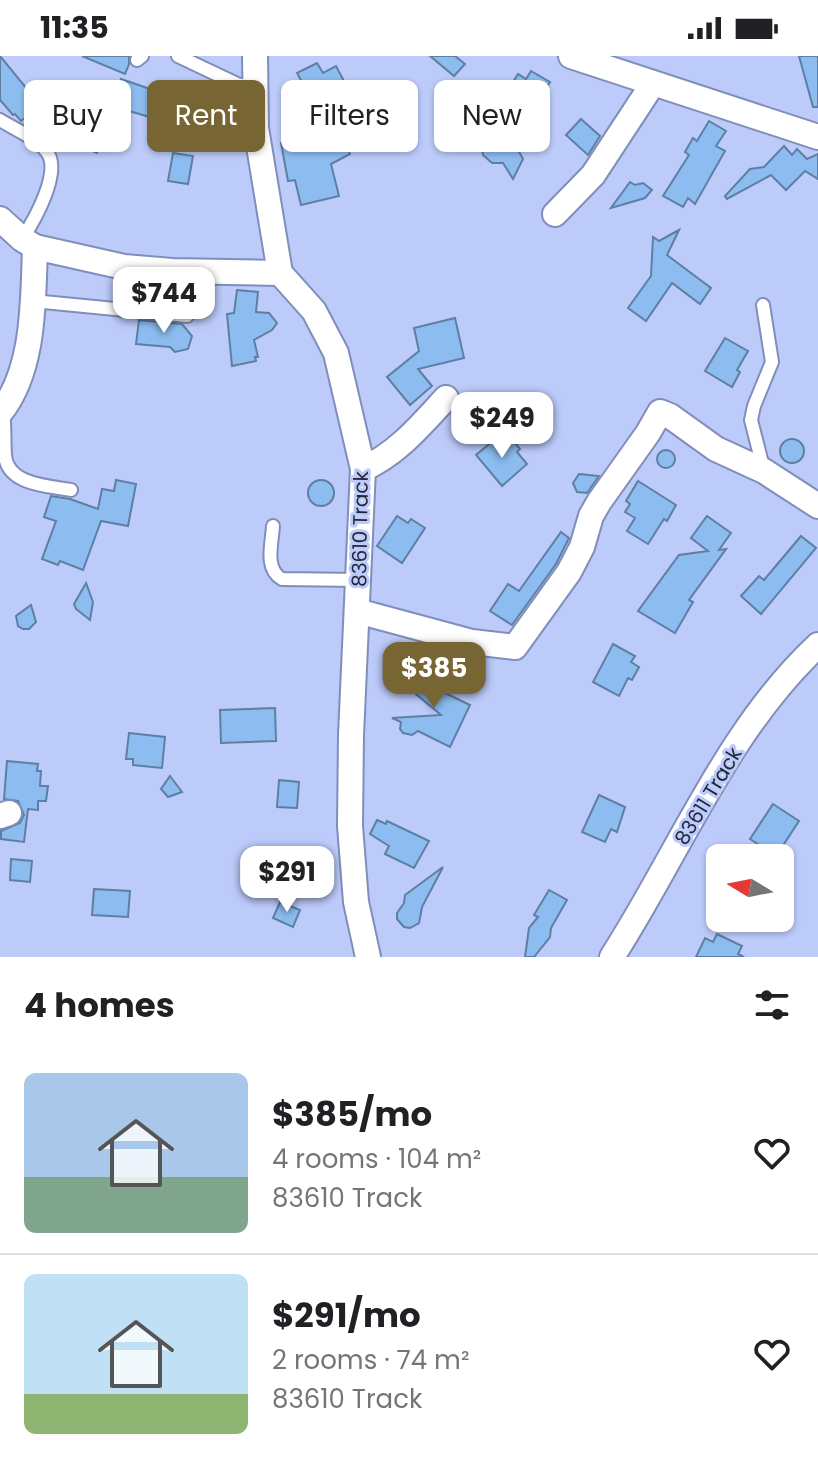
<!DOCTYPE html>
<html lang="en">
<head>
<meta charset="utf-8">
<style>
  :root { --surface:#fff; --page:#f2f2f2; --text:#202124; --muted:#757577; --line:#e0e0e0; --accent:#776634 }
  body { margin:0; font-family:Poppins,sans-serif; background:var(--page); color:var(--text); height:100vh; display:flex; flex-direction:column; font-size:30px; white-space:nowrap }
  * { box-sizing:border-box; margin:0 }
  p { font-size:26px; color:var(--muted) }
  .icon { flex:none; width:44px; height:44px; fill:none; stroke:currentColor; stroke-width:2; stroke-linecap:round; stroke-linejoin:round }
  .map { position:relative; height:901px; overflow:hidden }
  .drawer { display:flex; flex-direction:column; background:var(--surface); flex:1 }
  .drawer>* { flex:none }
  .hud { position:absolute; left:24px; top:24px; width:770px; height:72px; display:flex; gap:16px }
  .needle { width:52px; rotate:280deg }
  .buttons { position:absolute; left:706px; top:788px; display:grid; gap:16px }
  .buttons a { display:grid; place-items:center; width:88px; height:88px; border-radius:12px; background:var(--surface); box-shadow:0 2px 6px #0004; font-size:40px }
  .price { position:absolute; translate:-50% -68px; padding:0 18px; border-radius:16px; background:#fff; color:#222; font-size:26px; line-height:52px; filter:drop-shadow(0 2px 4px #0008) }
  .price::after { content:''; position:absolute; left:50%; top:48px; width:24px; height:18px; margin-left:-12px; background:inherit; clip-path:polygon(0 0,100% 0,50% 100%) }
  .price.selected { background:var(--accent); color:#fff }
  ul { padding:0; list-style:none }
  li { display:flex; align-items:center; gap:24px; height:200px; padding:0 24px }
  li+li { border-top:2px solid var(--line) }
  li span { display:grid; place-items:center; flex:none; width:224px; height:160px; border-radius:12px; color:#555 }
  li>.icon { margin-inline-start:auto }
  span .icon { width:96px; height:96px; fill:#fffc; stroke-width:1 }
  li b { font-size:34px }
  h2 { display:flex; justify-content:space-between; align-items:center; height:96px; padding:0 24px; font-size:34px }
  .pill { padding:0 28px; border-radius:12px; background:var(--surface); box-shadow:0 2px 6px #0004; font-size:28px; line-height:72px }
  .pill.selected { background:var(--accent); color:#fff }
  .status { display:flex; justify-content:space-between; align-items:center; height:56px; padding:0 40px; background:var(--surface); direction:ltr }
  .status svg { height:22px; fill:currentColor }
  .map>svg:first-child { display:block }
  .building { fill:#8dbdf0; stroke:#5e7fa3; stroke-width:2 }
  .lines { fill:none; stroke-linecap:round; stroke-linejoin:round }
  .lane-casing { stroke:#808eb9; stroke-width:16 }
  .street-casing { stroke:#808eb9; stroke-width:28 }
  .lane { stroke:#fff; stroke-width:12 }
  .street { stroke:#fff; stroke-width:24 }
  .labels { text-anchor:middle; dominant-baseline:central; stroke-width:6; stroke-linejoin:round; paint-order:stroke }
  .street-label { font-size:20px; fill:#222739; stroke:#bccbfa }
</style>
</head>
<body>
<div class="status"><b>11:35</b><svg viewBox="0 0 49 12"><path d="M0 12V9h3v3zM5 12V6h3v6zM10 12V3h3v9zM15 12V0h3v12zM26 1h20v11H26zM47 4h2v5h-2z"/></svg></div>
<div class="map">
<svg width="818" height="901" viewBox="0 0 818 901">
  <rect width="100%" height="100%" fill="#bccbfa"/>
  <g class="building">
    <polygon points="0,0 41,50 38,52 50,44 62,44 71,56 107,71 97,97 68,85 73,74 50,69 34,55 21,65 15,58 13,59 0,44"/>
    <polygon points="82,0 129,0 129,8 125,18"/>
    <polygon points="430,0 455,0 465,8 454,20"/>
    <polygon points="799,0 818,0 818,51 813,51"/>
    <polygon points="317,7 323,17 336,10 346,29 339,32 342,38 330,44 349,85 345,87 350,98 331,108 339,140 301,149 295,124 288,125 281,87 295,84 293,76 316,70 296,32 303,28 297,17"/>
    <polygon points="531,15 550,26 533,54 506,37 518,18 526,23"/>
    <polygon points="121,23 159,36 159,31 203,42 198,70 173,65 173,71 152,67 153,62 112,50"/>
    <polygon points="543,62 530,88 518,94 523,103 513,123 503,107 492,107 483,99 482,93 487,83 493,81 504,84"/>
    <polygon points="581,63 600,80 588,99 566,79"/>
    <polygon points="709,65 726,75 716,90 725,95 695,148 688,142 683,151 663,140 689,99 685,96 693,82 697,85"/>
    <polygon points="784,90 792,99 797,93 807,103 818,98 818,123 805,115 786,134 771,119 727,143 725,140 750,113 764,111"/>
    <polygon points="173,97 193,100 188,128 168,125"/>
    <polygon points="630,126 635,129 643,127 652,134 645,142 611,152"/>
    <polygon points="679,174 667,199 711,232 700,248 672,227 646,265 628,252 651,220 653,181 659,185"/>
    <polygon points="144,228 183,230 181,250 127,245 128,231 143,232"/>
    <polygon points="237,234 258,236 256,256 269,257 277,267 272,274 254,284 258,301 255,301 256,305 232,310 227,258 234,257"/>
    <polygon points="455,262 464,302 418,313 432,330 410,349 387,321 419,295 414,272"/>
    <polygon points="139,264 182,268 192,280 188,293 175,296 170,291 136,288"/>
    <polygon points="725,282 748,295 737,314 740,316 732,331 705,315"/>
    <polygon points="510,381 520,393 517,396 527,408 502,430 476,399 494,384 500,390"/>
    <circle cx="792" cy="395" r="12"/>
    <circle cx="666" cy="403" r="9"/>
    <polygon points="579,418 599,420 587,437 577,436 573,427"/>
    <circle cx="321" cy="437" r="13"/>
    <polygon points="116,424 136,428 128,470 101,465 83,514 60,505 58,509 42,503 56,465 44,461 51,440 70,443 98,453 102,433 114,435"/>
    <polygon points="638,425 676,449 667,465 664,463 648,488 627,475 635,462 625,456 630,448 626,445"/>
    <polygon points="397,460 408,467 411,463 425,472 402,507 377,490"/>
    <polygon points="707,460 731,477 719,494 726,493 689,544 693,546 675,577 638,555 679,499 708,495 691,482"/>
    <polygon points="561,476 569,482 556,508 512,569 490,555 508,528 519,535"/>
    <polygon points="801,480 816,492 761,558 741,540 759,520 764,524"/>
    <polygon points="86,527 93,546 90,564 76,553 74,548"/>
    <polygon points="31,549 36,566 29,573 23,573 18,570 16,560"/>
    <polygon points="613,588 635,600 631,606 639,611 632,624 628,622 619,640 593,626"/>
    <polygon points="423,610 434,616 437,633 470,649 450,691 418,675 412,679 403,677 400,673 401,666 392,662 441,659 411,634 408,628 411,615"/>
    <polygon points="275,652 276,685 221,687 220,654"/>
    <polygon points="129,677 165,681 162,712 133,709 133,703 126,703"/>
    <polygon points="7,705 38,708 37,715 41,715 40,730 48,730 46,745 38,745 38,754 28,753 24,786 1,783 1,775 20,767 24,759 18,745 4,743"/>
    <polygon points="170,720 182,736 168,741 161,733"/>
    <polygon points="279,724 299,726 297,752 277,751"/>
    <polygon points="599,739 625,751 617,776 611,773 605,786 582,776"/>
    <polygon points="773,748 799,765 776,800 750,783"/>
    <polygon points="377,764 386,768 387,765 429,785 414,812 385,798 389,790 370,778"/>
    <polygon points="11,803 32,805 30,826 10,824"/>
    <polygon points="443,811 422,851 419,867 410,872 404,871 397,863 397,857 404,847 405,839"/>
    <polygon points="94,833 130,835 128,861 92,859"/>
    <polygon points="549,834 567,844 551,872 550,881 534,901 525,901 529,872 538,861 534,859"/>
    <polygon points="280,846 300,854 293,871 273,862"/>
    <polygon points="717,878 742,890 738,898 744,901 696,901 705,882 713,886"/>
  </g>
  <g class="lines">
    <g class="lane-casing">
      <g id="lane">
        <polyline points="178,0 237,28 255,32"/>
        <polyline points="137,4 142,0"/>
        <path d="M0 64C14 73 37 82 47 96 62 116 34 165 22 183"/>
        <polyline points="33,245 187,260"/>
        <polyline points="763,249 772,306 754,350 751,364 764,415"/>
        <path d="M3 354C5 369 4 383 5 398 6 429 49 430 71 434"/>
        <path d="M273 470C272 488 264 513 282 523L359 524"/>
      </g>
    </g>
    <g class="street-casing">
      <g id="street">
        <polyline points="255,0 256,72 280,217"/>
        <polyline points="571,0 818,81"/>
        <polyline points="555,158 593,119 652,29"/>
        <polyline points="0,163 22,183 35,191 124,211 172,215 280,217 314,255 336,297 363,413 351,679 350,770 356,846 368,901"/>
        <path d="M0 357C35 314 33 244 35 191"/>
        <path d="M363 413C397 398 421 369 446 342"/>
        <polyline points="357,555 472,586 515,591 569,516 582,491 591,460 599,446 648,377 660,356 670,360 716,393 764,415 818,450"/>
        <polyline points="0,760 9,757"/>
        <path d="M612 901C679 797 727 674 818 589"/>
      </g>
    </g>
    <use href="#lane" class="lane"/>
    <use href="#street" class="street"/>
  </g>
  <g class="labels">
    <g class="street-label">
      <text transform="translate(360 473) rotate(-89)">83610 Track</text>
      <text transform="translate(708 740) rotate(-59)">83611 Track</text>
    </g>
  </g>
</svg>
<div class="buttons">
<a><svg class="needle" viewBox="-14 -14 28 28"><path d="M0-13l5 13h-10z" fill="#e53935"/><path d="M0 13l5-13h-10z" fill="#757577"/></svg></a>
</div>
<b class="price" style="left:164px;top:279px">$744</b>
<b class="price" style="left:502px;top:404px">$249</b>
<b class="price selected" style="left:434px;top:654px">$385</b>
<b class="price" style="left:287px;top:858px">$291</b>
<div class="hud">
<a class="pill">Buy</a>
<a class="pill selected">Rent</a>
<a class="pill">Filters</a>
<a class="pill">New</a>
</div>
</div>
<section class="drawer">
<h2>4 homes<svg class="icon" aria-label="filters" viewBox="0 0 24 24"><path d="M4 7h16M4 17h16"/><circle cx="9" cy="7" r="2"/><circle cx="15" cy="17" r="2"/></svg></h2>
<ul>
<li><span style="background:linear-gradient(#a9c7e8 65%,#7fa58c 0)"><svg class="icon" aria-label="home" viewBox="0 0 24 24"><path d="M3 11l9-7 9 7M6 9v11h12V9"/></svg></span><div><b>$385/mo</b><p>4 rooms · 104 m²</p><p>83610 Track</p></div><svg class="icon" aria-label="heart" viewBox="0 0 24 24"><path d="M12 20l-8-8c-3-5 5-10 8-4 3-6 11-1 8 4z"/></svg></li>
<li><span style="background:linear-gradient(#bfe0f5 75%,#8fb573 0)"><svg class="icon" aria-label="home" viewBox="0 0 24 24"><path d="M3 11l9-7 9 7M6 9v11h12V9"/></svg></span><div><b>$291/mo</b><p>2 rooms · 74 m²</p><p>83610 Track</p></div><svg class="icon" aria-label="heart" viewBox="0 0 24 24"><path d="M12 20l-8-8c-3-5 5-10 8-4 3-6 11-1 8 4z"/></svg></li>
</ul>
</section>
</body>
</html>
